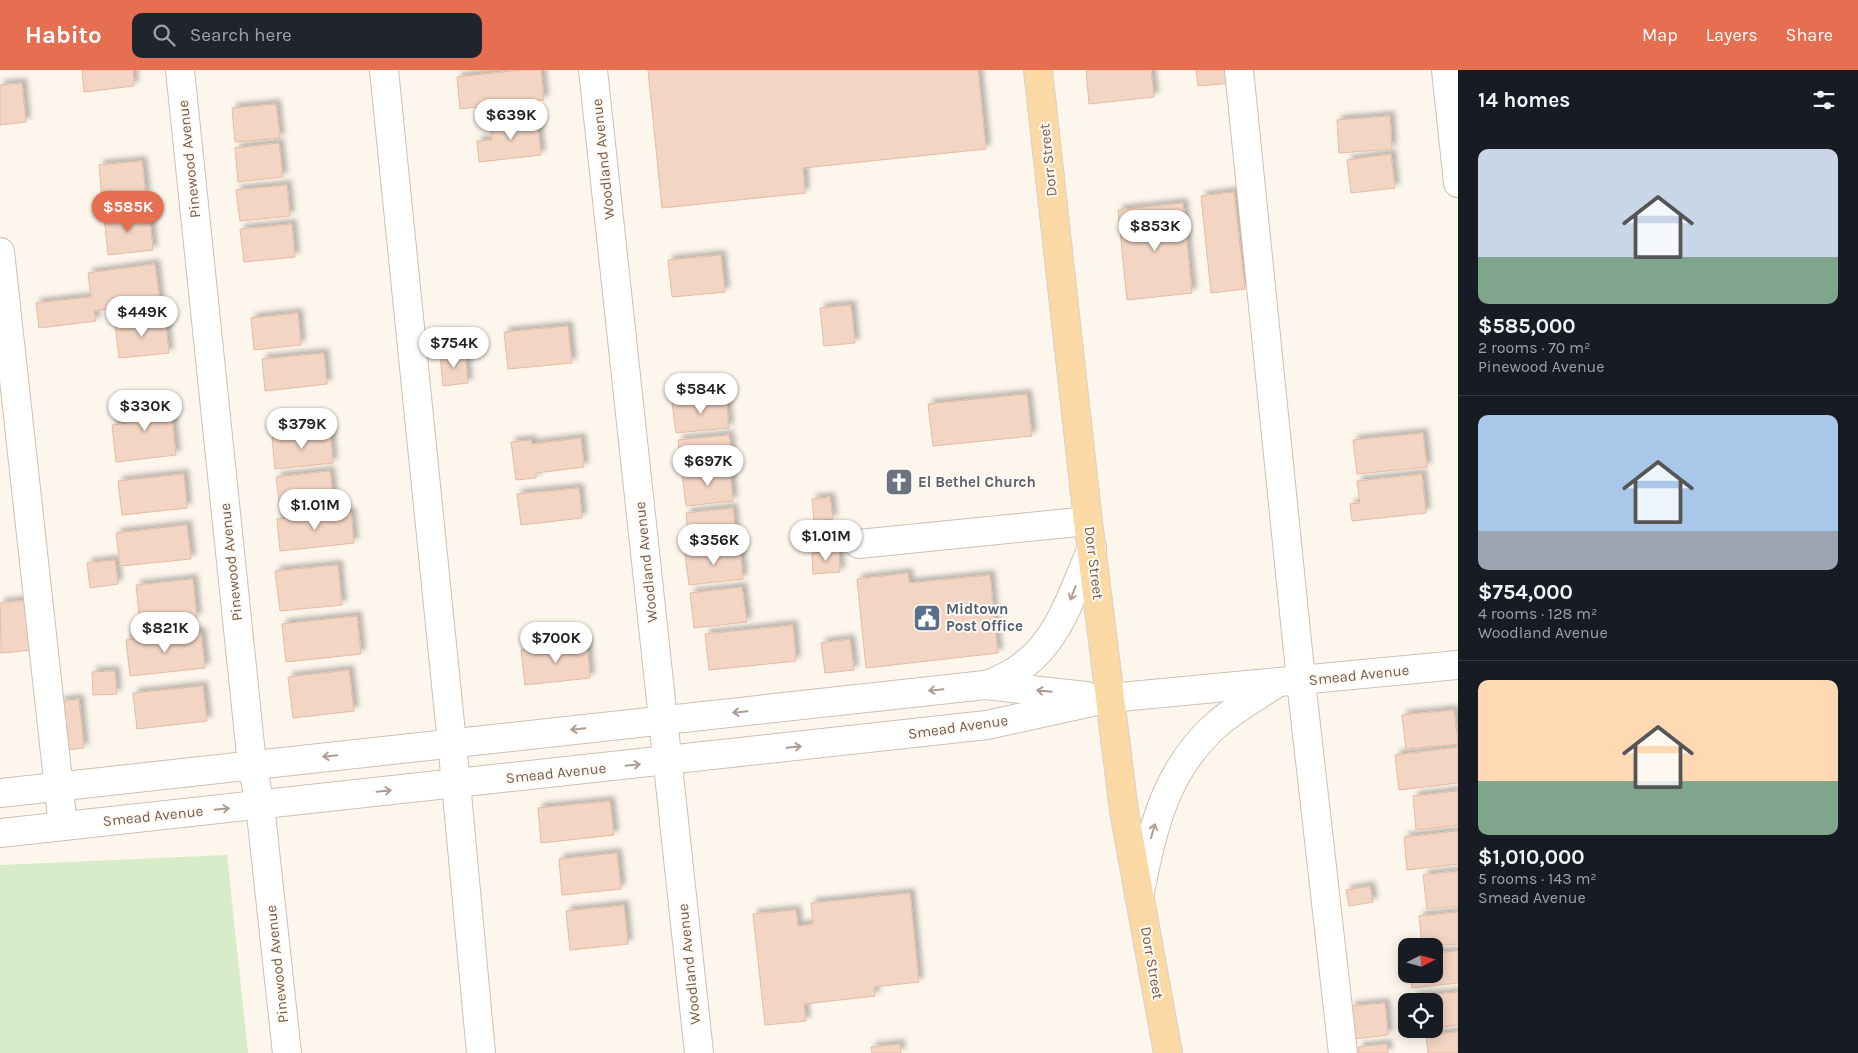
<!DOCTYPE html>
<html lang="en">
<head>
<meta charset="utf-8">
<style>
  :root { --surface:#171b24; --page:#20242c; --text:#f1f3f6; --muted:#9ea1a6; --line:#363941; --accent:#e76f51 }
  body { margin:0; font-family:Karla,sans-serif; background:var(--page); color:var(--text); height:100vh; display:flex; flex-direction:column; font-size:19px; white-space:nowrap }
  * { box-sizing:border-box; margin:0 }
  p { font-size:16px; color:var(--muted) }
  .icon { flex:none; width:28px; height:28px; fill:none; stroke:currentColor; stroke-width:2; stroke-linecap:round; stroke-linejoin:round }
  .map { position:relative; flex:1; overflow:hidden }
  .details { display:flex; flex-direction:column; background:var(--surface); width:400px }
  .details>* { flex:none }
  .needle { width:32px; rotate:84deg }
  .buttons { position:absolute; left:1398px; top:868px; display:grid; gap:10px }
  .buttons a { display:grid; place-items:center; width:45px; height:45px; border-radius:10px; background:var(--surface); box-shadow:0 2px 12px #0003; font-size:25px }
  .price { position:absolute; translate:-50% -42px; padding:0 11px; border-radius:18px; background:#fff; color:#222; font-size:16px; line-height:32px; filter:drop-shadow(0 1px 2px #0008) }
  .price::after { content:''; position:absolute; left:50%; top:30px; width:15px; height:11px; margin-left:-8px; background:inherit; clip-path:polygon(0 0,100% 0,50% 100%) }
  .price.selected { background:var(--accent); color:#fff }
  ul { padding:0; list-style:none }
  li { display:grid; align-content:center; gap:10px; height:265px; padding:0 20px }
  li+li { border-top:1px solid var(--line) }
  li span { display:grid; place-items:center; height:155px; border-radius:10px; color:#555 }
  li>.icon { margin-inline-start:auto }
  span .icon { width:90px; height:90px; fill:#fffc; stroke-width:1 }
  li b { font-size:21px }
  h2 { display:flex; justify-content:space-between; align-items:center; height:60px; padding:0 20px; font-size:21px }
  header { display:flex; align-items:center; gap:30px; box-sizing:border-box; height:70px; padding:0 25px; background:var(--accent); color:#fff }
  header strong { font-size:24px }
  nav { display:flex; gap:28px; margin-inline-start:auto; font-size:18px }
  .search { width:350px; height:45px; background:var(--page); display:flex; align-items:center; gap:12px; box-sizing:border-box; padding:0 18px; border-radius:10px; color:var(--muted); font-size:19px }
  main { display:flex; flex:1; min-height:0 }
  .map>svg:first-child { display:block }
  .green { fill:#d8ecc9 }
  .building { fill:#f3d5c3; stroke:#e6bba3; filter:url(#shadow) }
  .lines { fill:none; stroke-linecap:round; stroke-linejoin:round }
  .minor-casing { stroke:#d1beb0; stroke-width:30 }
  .major-casing { stroke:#dad1cd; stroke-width:30 }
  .minor { stroke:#fff; stroke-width:28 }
  .major { stroke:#fbd9a5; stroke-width:28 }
  .oneway { stroke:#af9d94 }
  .labels { text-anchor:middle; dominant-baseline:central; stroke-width:4; stroke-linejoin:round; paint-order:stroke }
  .street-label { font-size:15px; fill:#7a5c4d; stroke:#fffaf3 }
  .worship-label { font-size:15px; font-weight:bold; fill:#5b616d; stroke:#fffaf3; text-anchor:start }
  .service-label { font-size:15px; font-weight:bold; fill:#4e5e75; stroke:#fffaf3; text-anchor:start }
</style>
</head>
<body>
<header>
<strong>Habito</strong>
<div class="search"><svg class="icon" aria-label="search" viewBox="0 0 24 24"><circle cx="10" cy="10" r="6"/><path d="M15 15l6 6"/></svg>Search here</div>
<nav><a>Map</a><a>Layers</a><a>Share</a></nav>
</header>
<main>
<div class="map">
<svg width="1458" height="983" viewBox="0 0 1458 983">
  <defs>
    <filter id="shadow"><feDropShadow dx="4.5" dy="-4.5" stdDeviation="2.5" flood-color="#0004"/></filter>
  </defs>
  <rect width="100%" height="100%" fill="#fdf6ec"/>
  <polygon class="green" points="227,785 248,983 0,983 0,795"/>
  <g class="building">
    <polygon points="82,0 133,0 134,16 84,22"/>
    <polygon points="522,0 541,0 544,30 460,39 457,7"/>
    <polygon points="648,0 978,0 986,79 803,98 805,123 662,138"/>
    <polygon points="1086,0 1151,0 1154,27 1089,34"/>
    <polygon points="1196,0 1230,0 1232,13 1198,16"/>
    <polygon points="22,13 26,52 0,55 0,15"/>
    <polygon points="276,34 280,68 235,72 232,38"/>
    <polygon points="1390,46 1392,79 1339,83 1337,50"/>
    <polygon points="537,49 541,85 479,92 477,71 492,70 490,54"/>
    <polygon points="279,73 283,107 238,112 235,78"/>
    <polygon points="1391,84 1395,118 1351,123 1347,90"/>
    <polygon points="142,91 146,125 102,129 99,95"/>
    <polygon points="287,115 290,146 240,151 236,120"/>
    <polygon points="1234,122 1245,219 1211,223 1201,126"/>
    <polygon points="1183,133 1192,223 1127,230 1118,140"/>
    <polygon points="149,141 153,180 108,185 104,146"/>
    <polygon points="292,154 295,187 244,192 240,159"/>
    <polygon points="721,185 725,222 672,227 668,190"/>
    <polygon points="155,194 160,232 94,241 96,251 39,258 36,233 91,227 88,203"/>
    <polygon points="851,235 855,273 824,276 820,238"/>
    <polygon points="298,243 301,275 254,280 251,248"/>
    <polygon points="165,247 169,283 119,288 115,253"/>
    <polygon points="568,256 572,293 508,299 504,262"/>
    <polygon points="465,282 468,313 443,316 440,284"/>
    <polygon points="324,283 327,314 265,321 262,289"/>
    <polygon points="1027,324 1032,366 933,376 928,334"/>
    <polygon points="726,328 729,358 676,363 672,333"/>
    <polygon points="170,330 176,385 116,392 112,355 128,353 126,335"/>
    <polygon points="330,361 333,393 275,399 272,367"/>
    <polygon points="1423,363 1427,397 1357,404 1353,370"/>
    <polygon points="729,365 733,396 681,401 678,370"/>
    <polygon points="581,368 584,397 536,403 536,408 516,410 511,372 531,370 532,374"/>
    <polygon points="730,399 733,431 686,436 682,404"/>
    <polygon points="330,401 334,434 280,439 276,407"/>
    <polygon points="184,404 187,438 122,445 118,411"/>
    <polygon points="1422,404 1426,443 1352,451 1350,434 1360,433 1357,411"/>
    <polygon points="579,418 582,448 521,455 517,424"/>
    <polygon points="830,427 833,449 814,451 812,429"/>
    <polygon points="733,438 736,469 689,474 686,443"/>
    <polygon points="351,442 354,473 280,481 277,449"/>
    <polygon points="187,455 191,489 120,496 116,463"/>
    <polygon points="740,477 743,509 689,515 685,483"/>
    <polygon points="839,481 840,502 813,504 812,483"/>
    <polygon points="115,490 118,514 90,518 87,493"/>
    <polygon points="338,495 342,535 280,541 275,501"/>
    <polygon points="908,503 909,513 990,505 998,583 866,598 857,509"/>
    <polygon points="193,509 197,548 140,554 136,515"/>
    <polygon points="742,517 747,552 694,558 690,523"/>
    <polygon points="28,530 33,580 1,583 0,533"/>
    <polygon points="357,546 361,584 286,592 282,554"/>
    <polygon points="793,555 796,591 709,600 705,564"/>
    <polygon points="201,562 205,598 130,606 126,570"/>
    <polygon points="850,569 854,600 825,603 821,573"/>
    <polygon points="587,574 590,608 525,615 521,580"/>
    <polygon points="349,600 354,641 293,648 288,607"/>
    <polygon points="115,601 117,624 93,625 92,602"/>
    <polygon points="203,616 207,651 137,659 133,623"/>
    <polygon points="79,629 84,678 65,680 60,631"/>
    <polygon points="1454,640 1458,674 1406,679 1402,645"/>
    <polygon points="1458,677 1458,713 1399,720 1395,685"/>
    <polygon points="1458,721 1458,755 1416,760 1413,726"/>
    <polygon points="610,731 614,765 541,773 538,738"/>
    <polygon points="1458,761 1458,794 1407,800 1404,767"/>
    <polygon points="617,783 621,819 562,825 559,789"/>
    <polygon points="1458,801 1458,836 1427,839 1423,805"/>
    <polygon points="1370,816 1373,832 1349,836 1346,820"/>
    <polygon points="910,823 919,912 874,917 875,926 804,934 806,951 765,955 753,844 796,840 798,856 813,854 811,833"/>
    <polygon points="624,835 628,874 570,880 566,841"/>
    <polygon points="1458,842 1458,874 1422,876 1419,846"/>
    <polygon points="1458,881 1458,913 1412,918 1410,904 1434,904 1434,883"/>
    <polygon points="1458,922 1458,955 1434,958 1434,931 1412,931 1412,927"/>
    <polygon points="1385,933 1388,965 1355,969 1351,936"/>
    <polygon points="1458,962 1458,983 1428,983 1426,965"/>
    <polygon points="900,974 901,983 872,983 871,977"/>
    <polygon points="1387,974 1388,983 1359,983 1358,977"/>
  </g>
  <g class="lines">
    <g class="minor-casing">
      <g id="minor">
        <polyline points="180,0 252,694 260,735 287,983"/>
        <polyline points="384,0 456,713 481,983"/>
        <polyline points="593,0 699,983"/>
        <polyline points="1239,0 1301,611 1343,983"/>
        <polyline points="1446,0 1458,113"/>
        <polyline points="0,182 63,756"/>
        <polyline points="859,474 1088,451"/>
        <path d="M986 615C1054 592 1066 537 1092 478"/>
        <polyline points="0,723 985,615 1086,626"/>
        <polyline points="0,763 987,655 1110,628 1458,595"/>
        <path d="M1139 826C1153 760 1163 703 1216 655 1233 640 1256 627 1275 614"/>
      </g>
    </g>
    <g class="major-casing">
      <polyline id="major" points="1038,0 1088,451 1124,741 1168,983"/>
    </g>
    <use href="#minor" class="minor"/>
    <use href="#major" class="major"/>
  </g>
  <defs><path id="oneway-shaft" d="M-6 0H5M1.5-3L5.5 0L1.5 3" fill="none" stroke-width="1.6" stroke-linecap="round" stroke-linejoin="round" transform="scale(1.25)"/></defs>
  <g class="oneway">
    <use href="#oneway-shaft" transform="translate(1073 523) rotate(111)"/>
    <use href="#oneway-shaft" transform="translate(936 620) rotate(174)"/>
    <use href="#oneway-shaft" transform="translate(1044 621) rotate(-174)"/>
    <use href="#oneway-shaft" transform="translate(740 642) rotate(174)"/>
    <use href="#oneway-shaft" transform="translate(578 659) rotate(174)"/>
    <use href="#oneway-shaft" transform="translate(794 677) rotate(-6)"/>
    <use href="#oneway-shaft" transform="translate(330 686) rotate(174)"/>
    <use href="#oneway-shaft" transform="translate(633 695) rotate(-6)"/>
    <use href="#oneway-shaft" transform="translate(384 721) rotate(-6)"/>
    <use href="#oneway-shaft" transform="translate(222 739) rotate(-6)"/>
    <use href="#oneway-shaft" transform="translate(1153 761) rotate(-74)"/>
  </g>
  <defs>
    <g id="church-square" transform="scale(1.4375)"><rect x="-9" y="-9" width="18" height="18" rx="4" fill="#6b7280" stroke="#fffaf3"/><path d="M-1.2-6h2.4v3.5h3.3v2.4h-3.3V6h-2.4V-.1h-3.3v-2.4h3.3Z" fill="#fff"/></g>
    <g id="civic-square" transform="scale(1.4375)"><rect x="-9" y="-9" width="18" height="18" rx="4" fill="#5c6f8a" stroke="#fffaf3"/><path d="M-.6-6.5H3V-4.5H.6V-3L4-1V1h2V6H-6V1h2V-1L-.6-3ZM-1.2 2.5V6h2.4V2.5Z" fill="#fff"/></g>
  </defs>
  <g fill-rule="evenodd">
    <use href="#church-square" x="899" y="412"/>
    <use href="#civic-square" x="927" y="548"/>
  </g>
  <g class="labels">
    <g class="street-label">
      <text transform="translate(189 89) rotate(-96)">Pinewood Avenue</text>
      <text transform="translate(603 89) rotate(-96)">Woodland Avenue</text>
      <text transform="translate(1048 90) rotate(-96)">Dorr Street</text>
      <text transform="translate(231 492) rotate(-96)">Pinewood Avenue</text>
      <text transform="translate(646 492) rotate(-96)">Woodland Avenue</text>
      <text transform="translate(1094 493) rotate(83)">Dorr Street</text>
      <text transform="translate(1359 605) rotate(-6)">Smead Avenue</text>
      <text transform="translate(958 657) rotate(-8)">Smead Avenue</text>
      <text transform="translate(556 703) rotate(-6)">Smead Avenue</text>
      <text transform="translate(153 746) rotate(-6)">Smead Avenue</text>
      <text transform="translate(1152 893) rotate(80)">Dorr Street</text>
      <text transform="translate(277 894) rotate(-96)">Pinewood Avenue</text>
      <text transform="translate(689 894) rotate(-96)">Woodland Avenue</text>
    </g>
    <g class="worship-label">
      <text x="918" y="412">El Bethel Church</text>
    </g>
    <g class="service-label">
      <text x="946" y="539">Midtown<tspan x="946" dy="17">Post Office</tspan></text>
    </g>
  </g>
</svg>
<div class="buttons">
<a><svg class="needle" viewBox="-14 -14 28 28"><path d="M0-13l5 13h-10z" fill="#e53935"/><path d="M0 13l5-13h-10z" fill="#9ea1a6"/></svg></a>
<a><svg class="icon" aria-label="locate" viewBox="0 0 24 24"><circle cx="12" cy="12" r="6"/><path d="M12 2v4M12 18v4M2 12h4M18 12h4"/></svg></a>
</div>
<b class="price" style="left:511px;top:71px">$639K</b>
<b class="price selected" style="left:128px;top:163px">$585K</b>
<b class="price" style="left:1155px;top:182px">$853K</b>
<b class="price" style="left:142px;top:268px">$449K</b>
<b class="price" style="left:454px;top:299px">$754K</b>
<b class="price" style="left:701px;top:345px">$584K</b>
<b class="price" style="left:145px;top:362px">$330K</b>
<b class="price" style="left:302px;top:380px">$379K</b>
<b class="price" style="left:708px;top:417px">$697K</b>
<b class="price" style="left:315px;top:461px">$1.01M</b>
<b class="price" style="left:826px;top:492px">$1.01M</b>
<b class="price" style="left:714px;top:496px">$356K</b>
<b class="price" style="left:165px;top:584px">$821K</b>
<b class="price" style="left:556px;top:594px">$700K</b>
</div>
<section class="details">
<h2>14 homes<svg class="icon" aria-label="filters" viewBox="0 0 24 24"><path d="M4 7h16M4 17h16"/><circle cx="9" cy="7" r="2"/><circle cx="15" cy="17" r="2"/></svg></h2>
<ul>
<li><span style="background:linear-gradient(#c9d6e8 70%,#7fa58c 0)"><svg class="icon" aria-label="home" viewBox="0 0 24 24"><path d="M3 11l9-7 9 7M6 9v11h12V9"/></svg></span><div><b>$585,000</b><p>2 rooms · 70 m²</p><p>Pinewood Avenue</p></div></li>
<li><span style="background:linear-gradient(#a9c7e8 75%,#9aa5b1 0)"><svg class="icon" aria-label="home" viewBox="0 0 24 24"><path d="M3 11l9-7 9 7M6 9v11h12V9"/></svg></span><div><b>$754,000</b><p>4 rooms · 128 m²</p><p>Woodland Avenue</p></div></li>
<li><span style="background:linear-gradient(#ffd9b3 65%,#7fa58c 0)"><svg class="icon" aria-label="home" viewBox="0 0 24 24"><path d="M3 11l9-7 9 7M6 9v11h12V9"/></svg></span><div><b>$1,010,000</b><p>5 rooms · 143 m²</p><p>Smead Avenue</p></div></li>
</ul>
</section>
</main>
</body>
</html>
